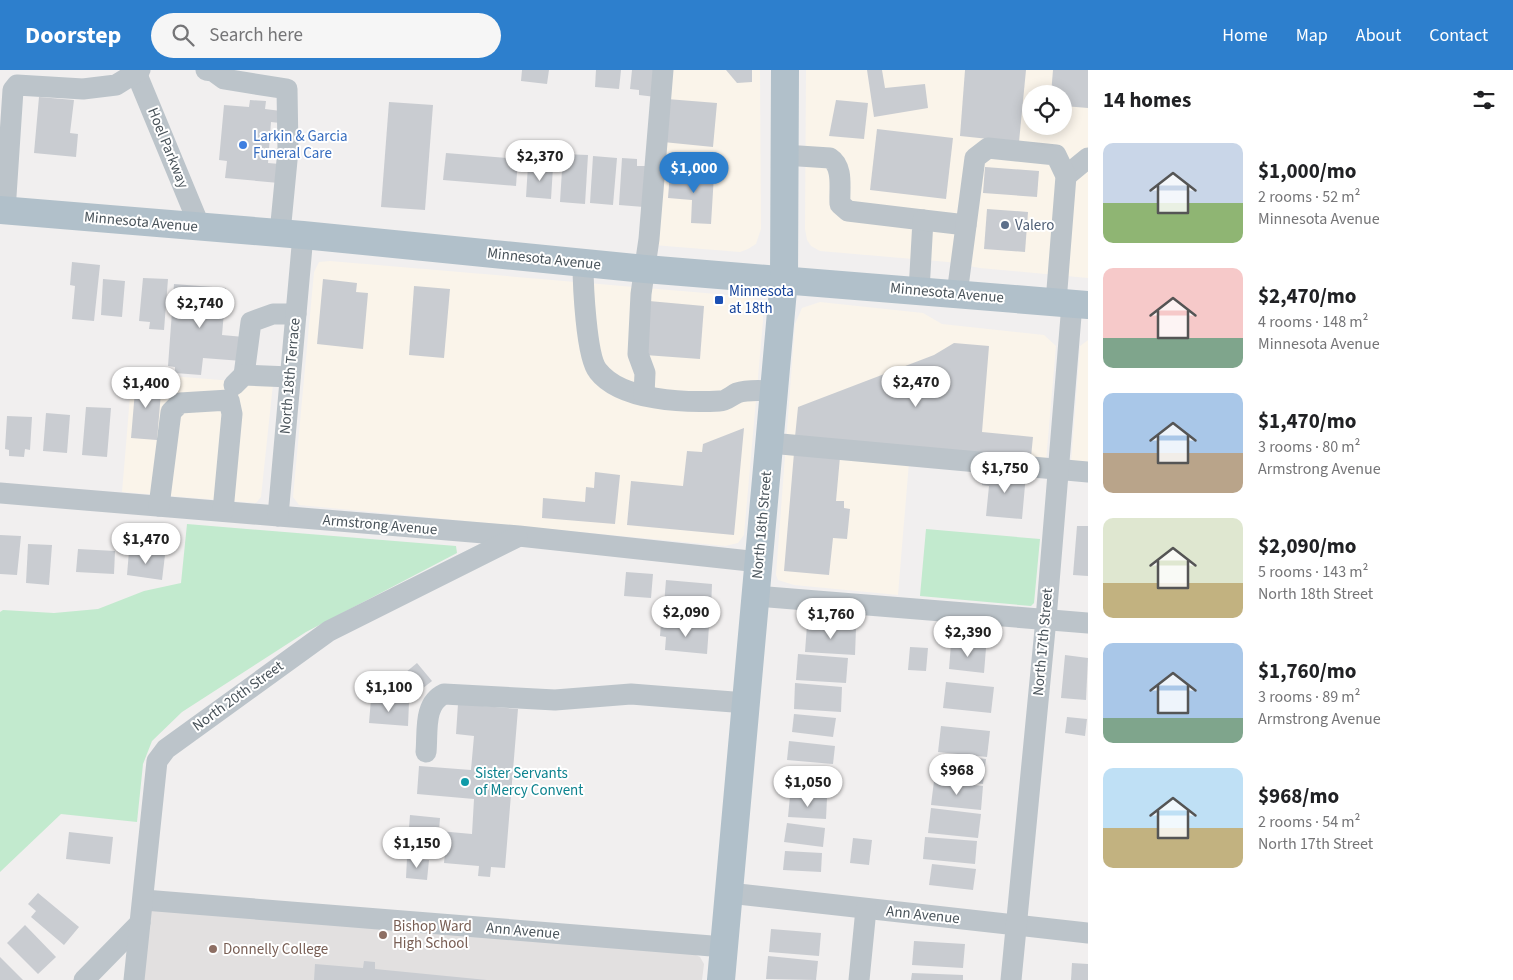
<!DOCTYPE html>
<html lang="en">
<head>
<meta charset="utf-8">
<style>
  :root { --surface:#fff; --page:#f6f6f6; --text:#202124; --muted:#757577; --accent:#2d7fcd }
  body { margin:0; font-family:"Source Sans 3",sans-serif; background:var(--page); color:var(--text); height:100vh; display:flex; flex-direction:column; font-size:19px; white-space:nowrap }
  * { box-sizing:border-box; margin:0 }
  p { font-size:16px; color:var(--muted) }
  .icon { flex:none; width:28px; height:28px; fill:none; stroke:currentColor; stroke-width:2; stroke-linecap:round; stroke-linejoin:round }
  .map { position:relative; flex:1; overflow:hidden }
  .panel { display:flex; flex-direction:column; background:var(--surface); width:425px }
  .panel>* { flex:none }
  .controls { position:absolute; left:1022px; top:15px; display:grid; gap:10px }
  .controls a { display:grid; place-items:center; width:50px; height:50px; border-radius:50%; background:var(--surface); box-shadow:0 2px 12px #0003; font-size:25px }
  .price { position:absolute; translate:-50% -42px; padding:0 11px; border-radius:18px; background:#fff; color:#222; font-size:16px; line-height:32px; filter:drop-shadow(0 1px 2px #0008) }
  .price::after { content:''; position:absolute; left:50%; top:30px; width:15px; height:11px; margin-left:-8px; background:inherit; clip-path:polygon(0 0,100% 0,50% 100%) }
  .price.active { background:var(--accent); color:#fff }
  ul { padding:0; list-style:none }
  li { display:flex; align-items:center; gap:15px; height:125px; padding:0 15px }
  li span { display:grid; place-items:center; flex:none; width:140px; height:100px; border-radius:10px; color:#555 }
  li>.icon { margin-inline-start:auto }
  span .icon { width:60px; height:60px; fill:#fffc; stroke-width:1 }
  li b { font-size:21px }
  h2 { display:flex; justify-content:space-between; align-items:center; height:60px; padding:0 15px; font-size:21px }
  header { display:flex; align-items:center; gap:30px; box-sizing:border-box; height:70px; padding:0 25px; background:var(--accent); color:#fff }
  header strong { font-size:24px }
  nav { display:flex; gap:28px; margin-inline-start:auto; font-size:18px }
  .search { width:350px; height:45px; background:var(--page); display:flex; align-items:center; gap:12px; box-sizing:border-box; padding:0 18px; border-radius:28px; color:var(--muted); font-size:19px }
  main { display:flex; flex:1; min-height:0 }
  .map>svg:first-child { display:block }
  .commercial { fill:#faf4ea; fill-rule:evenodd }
  .education { fill:#e2e0e0 }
  .green { fill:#c2eace }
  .building { fill:#c9ccd1 }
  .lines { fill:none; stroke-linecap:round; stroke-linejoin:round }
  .minor { stroke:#bcc4ca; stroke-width:21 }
  .major { stroke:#b1c0ca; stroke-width:28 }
  .shop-dot { fill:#3f7fe0; stroke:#fff; stroke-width:2 }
  .service-dot { fill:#5c6f8a; stroke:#fff; stroke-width:2 }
  .transit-dot { fill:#1a4fb4; stroke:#fff; stroke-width:2 }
  .culture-dot { fill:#0f9aa8; stroke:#fff; stroke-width:2 }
  .education-dot { fill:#8d6e63; stroke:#fff; stroke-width:2 }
  .labels { text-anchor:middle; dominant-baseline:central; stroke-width:4; stroke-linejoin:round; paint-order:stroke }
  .shop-label { font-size:15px; fill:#366cbe; stroke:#fff; text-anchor:start }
  .street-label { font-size:15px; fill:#49535a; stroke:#fff }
  .service-label { font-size:15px; fill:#4e5e75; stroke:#fff; text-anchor:start }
  .transit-label { font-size:15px; fill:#164399; stroke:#fff; text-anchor:start }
  .culture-label { font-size:15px; fill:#0d838f; stroke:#fff; text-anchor:start }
  .education-label { font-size:15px; fill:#785e54; stroke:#fff; text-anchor:start }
</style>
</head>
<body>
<header>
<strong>Doorstep</strong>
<div class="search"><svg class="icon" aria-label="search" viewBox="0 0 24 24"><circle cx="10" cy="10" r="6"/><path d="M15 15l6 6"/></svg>Search here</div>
<nav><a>Home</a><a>Map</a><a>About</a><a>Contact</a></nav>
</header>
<main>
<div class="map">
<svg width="1088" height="910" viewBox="0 0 1088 910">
  <rect width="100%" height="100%" fill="#f1efef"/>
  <g class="commercial">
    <polygon points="668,0 760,0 761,159 756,174 748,179 740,182 653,175"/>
    <path d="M806 0H1088V208L980 198 948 192 820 181 811 176 807 170 805 159ZM1031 24H1064V56H1031Z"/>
    <polygon points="330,191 752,227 763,234 763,251 744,465 738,473 725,476 299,435 293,427 314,202 319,192"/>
    <polygon points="820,232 923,243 942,254 1044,265 1056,276 1046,391 910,380 898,525 794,515 778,510 776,505 795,254 802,238"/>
    <polygon points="1088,270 1088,394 1071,393 1080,276"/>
    <polygon points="132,303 273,314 261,427 256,433 122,422"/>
  </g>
  <polygon class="education" points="151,837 692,883 700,887 704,894 702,910 143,910"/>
  <g class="green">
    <polygon points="187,454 456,476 457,483 306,562 182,642 152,671 143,694 137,752 61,744 0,802 0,542 3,540 54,543 98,539 144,521 181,513"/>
    <polygon points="926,459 1040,469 1034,533 1031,536 920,526"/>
  </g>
  <g class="building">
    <polygon points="522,0 549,0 547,14 521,11"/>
    <polygon points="596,0 621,0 619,19 595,17"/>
    <polygon points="632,0 658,0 656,27 639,25 639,20 630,19"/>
    <polygon points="726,0 752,0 752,12 737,13"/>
    <polygon points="867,0 882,0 885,18 925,14 928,38 874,47"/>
    <polygon points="965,0 1026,0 1019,72 960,66"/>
    <polygon points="1053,0 1088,0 1088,38 1064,36 1064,24 1051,24"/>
    <polygon points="39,27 74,30 70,63 78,64 76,87 34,83"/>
    <polygon points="667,29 717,33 713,77 663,72"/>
    <polygon points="250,30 266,31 265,39 281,41 280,53 271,52 268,93 280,94 279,113 225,108 227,91 219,90 224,35 249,37"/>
    <polygon points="836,30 868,33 864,69 829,66"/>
    <polygon points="389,32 433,35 425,140 381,137"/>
    <polygon points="877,59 953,68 946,129 870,120"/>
    <polygon points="446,83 518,89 516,116 443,110"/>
    <polygon points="563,84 588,85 585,134 560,132"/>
    <polygon points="593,86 617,88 613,135 590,133"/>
    <polygon points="622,88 637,89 637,96 646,96 644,137 619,135"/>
    <polygon points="528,95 553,97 551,129 526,127"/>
    <polygon points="985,97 1039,101 1037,127 983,123"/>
    <polygon points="670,102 714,105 711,154 691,153 692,130 668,128"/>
    <polygon points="987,139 1028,142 1025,182 984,179"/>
    <polygon points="72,192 100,195 94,251 72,249 75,216 70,215"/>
    <polygon points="143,208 168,209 164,260 149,259 150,252 139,251"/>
    <polygon points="103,209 125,211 122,247 101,245"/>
    <polygon points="323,209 357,213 356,222 368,223 363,279 317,274"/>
    <polygon points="174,214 226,218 222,265 244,267 242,291 203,288 201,305 175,303 175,297 168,296"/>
    <polygon points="414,216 450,219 444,288 409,285"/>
    <polygon points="649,231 704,236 700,289 645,285"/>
    <polygon points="954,273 989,276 982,362 1033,367 1031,387 795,367 798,337 934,285"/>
    <polygon points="136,309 162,311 157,370 131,368"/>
    <polygon points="86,337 111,338 107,387 82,385"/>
    <polygon points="46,343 70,345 67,383 43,381"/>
    <polygon points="7,346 32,347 30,380 25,379 24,387 9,386 9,380 5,379"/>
    <polygon points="744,358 734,465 627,455 631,411 683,416 687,381 702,382 703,374"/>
    <polygon points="794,383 840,387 836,431 844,431 844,438 850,439 847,469 833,468 829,505 784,501"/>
    <polygon points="983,400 1026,404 1022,449 986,446 989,416 982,415"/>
    <polygon points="595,402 620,405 615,454 542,448 543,428 585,432 586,417 594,418"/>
    <polygon points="1077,456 1088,456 1088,506 1073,505"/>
    <polygon points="0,465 21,466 17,505 0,504"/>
    <polygon points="28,474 52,475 49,515 26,513"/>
    <polygon points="78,479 115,481 114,504 76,502"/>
    <polygon points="129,481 165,485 162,510 127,505"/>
    <polygon points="626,502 653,504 651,528 624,526"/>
    <polygon points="666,510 712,514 711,539 664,535"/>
    <polygon points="661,553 709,556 707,584 665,580 666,567 660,566"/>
    <polygon points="807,555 856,558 855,585 805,582"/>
    <polygon points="951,574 986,578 984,603 949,599"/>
    <polygon points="910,577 928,578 926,601 908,600"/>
    <polygon points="798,584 848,588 846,613 796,610"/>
    <polygon points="1065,585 1088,588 1086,630 1061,628"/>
    <polygon points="417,593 432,611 413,626 399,608"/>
    <polygon points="946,612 994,617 991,643 943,638"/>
    <polygon points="795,613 842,617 841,642 794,639"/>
    <polygon points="371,629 409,632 408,656 369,653"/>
    <polygon points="458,634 518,639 505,798 491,797 490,807 478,806 479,796 444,793 445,783 437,783 436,787 407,784 410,745 440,748 439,761 472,764 474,729 417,724 419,696 471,700 474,666 456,664"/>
    <polygon points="794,644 836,648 833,667 792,662"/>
    <polygon points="1067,647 1087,649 1085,666 1065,663"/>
    <polygon points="941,656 990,661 987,687 938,682"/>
    <polygon points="789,671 835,676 833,694 787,690"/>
    <polygon points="943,684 986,689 983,714 940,709"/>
    <polygon points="934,711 983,716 981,740 931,735"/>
    <polygon points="790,726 827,728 826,749 788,747"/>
    <polygon points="931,738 981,744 978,768 928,763"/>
    <polygon points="787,753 825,758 823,777 784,772"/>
    <polygon points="69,762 113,767 110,794 66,789"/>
    <polygon points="925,767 977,771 975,794 923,789"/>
    <polygon points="853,768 872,770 869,795 850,793"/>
    <polygon points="785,781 822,783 821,802 783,800"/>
    <polygon points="407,788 429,790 427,810 406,808"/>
    <polygon points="932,794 976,799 973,820 929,815"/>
    <polygon points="38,823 79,857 64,875 31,847 36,841 28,834"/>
    <polygon points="25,855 56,887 38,904 7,873"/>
    <polygon points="771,859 821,863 819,886 769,882"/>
    <polygon points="914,871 965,874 963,898 912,895"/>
    <polygon points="768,886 818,891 816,910 766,909"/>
    <polygon points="0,887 23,910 0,910"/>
    <polygon points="364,891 375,892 375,899 487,910 314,910 315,894 363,898"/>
    <polygon points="1072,893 1088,894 1088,910 1071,910"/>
    <polygon points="912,903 963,905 963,910 911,910"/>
  </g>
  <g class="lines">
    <g class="minor">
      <polyline points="135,0 200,157"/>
      <polyline points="206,0 213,1 224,9 287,19 288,80 280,163"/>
      <path d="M784 85 830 88C844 97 839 119 840 134L848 141 923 150 919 221"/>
      <polyline points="1066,106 1088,88"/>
      <polyline points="5,141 13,20 17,15 83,19 116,15 140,0"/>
      <polyline points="923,150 966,155"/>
      <path d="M583 193C583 213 586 287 598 301 621 331 686 333 720 331 726 331 731 326 737 323 749 319 762 321 774 321"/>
      <polyline points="957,224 975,88 988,78 1056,85 1066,106 1056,232"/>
      <polyline points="244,305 251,252 273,244 296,244"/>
      <polyline points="234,315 244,305 290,307"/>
      <polyline points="644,325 645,303 638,284 641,224 649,169 663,0"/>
      <polyline points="770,373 1088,402"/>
      <polyline points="0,423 519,466 759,492"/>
      <polyline points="159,436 171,342 180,333 229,330 232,344 223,441"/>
      <polyline points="278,446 303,165"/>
      <polyline points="756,526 1088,553"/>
      <path d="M426 682C428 662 423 634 444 624L555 630 631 624 746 633"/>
      <polyline points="729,823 1088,863"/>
      <polyline points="144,830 724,877"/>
      <polyline points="84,910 140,853"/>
      <polyline points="134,910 157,691 166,679 329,561 517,467"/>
      <polyline points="859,910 866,839"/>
      <polyline points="1011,910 1046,549 1072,234"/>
    </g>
    <g class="major">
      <polyline points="0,140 303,165 645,199 1088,235"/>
      <polyline points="721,910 784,209 785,0"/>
    </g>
  </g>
  <circle class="shop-dot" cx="243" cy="75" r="5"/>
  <circle class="service-dot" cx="1005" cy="155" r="5"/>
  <rect class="transit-dot" x="714" y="225" width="10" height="10" rx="2.5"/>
  <circle class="culture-dot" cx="465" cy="712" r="5"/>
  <g class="education-dot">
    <circle cx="383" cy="865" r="5"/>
    <circle cx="213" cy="879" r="5"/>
  </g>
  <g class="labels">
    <g class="shop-label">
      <text x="253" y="66">Larkin &amp; Garcia<tspan x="253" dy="17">Funeral Care</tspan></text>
    </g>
    <g class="street-label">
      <text transform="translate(168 78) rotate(68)">Hoel Parkway</text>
      <text transform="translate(141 152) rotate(5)">Minnesota Avenue</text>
      <text transform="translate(544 189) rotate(6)">Minnesota Avenue</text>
      <text transform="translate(947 223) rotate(5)">Minnesota Avenue</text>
      <text transform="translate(290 306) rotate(-85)">North 18th Terrace</text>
      <text transform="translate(380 455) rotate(5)">Armstrong Avenue</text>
      <text transform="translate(762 455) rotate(-85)">North 18th Street</text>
      <text transform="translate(1043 572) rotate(-85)">North 17th Street</text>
      <text transform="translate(238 626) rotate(-36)">North 20th Street</text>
      <text transform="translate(923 845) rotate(6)">Ann Avenue</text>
      <text transform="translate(523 861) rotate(5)">Ann Avenue</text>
    </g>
    <g class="service-label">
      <text x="1015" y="155">Valero</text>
    </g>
    <g class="transit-label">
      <text x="729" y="221">Minnesota<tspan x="729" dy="17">at 18th</tspan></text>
    </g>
    <g class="culture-label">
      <text x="475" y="703">Sister Servants<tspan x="475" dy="17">of Mercy Convent</tspan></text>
    </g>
    <g class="education-label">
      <text x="393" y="856">Bishop Ward<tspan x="393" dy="17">High School</tspan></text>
      <text x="223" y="879">Donnelly College</text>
    </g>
  </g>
</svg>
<div class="controls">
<a><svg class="icon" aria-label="locate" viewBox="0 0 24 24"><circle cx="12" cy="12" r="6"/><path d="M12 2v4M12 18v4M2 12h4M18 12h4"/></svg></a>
</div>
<b class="price" style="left:540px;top:112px">$2,370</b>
<b class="price active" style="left:694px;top:124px">$1,000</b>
<b class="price" style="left:200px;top:259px">$2,740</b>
<b class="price" style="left:916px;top:338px">$2,470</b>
<b class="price" style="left:146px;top:339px">$1,400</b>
<b class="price" style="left:1005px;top:424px">$1,750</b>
<b class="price" style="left:146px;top:495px">$1,470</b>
<b class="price" style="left:686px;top:568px">$2,090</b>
<b class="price" style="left:831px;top:570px">$1,760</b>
<b class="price" style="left:968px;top:588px">$2,390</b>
<b class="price" style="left:389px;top:643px">$1,100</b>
<b class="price" style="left:957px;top:726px">$968</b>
<b class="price" style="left:808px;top:738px">$1,050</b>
<b class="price" style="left:417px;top:799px">$1,150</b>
</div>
<section class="panel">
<h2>14 homes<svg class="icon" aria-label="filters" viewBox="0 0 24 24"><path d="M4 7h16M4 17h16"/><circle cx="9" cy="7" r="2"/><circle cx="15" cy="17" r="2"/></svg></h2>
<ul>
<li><span style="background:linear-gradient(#c9d6e8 60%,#8fb573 0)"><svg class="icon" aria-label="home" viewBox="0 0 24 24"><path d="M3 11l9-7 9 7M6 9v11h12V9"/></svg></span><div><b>$1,000/mo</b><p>2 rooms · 52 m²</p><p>Minnesota Avenue</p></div></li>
<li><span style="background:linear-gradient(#f6c9c9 70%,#7fa58c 0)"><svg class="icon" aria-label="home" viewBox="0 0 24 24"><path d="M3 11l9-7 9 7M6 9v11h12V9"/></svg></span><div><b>$2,470/mo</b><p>4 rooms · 148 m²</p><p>Minnesota Avenue</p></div></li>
<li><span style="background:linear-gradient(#a9c7e8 60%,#b9a48a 0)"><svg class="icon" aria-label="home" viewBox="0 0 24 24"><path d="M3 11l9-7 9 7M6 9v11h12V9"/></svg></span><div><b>$1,470/mo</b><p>3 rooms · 80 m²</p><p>Armstrong Avenue</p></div></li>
<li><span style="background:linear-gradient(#dfe7d0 65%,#c2b280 0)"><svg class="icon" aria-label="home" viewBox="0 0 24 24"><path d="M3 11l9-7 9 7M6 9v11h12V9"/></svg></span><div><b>$2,090/mo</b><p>5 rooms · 143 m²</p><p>North 18th Street</p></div></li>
<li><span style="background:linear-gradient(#a9c7e8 75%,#7fa58c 0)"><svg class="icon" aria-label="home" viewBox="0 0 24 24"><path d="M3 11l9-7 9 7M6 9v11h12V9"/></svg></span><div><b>$1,760/mo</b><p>3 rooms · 89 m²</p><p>Armstrong Avenue</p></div></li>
<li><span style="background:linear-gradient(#bfe0f5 60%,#c2b280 0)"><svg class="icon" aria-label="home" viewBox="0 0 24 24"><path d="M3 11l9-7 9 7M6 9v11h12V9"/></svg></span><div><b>$968/mo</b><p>2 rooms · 54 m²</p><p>North 17th Street</p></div></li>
</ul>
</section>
</main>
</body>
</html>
